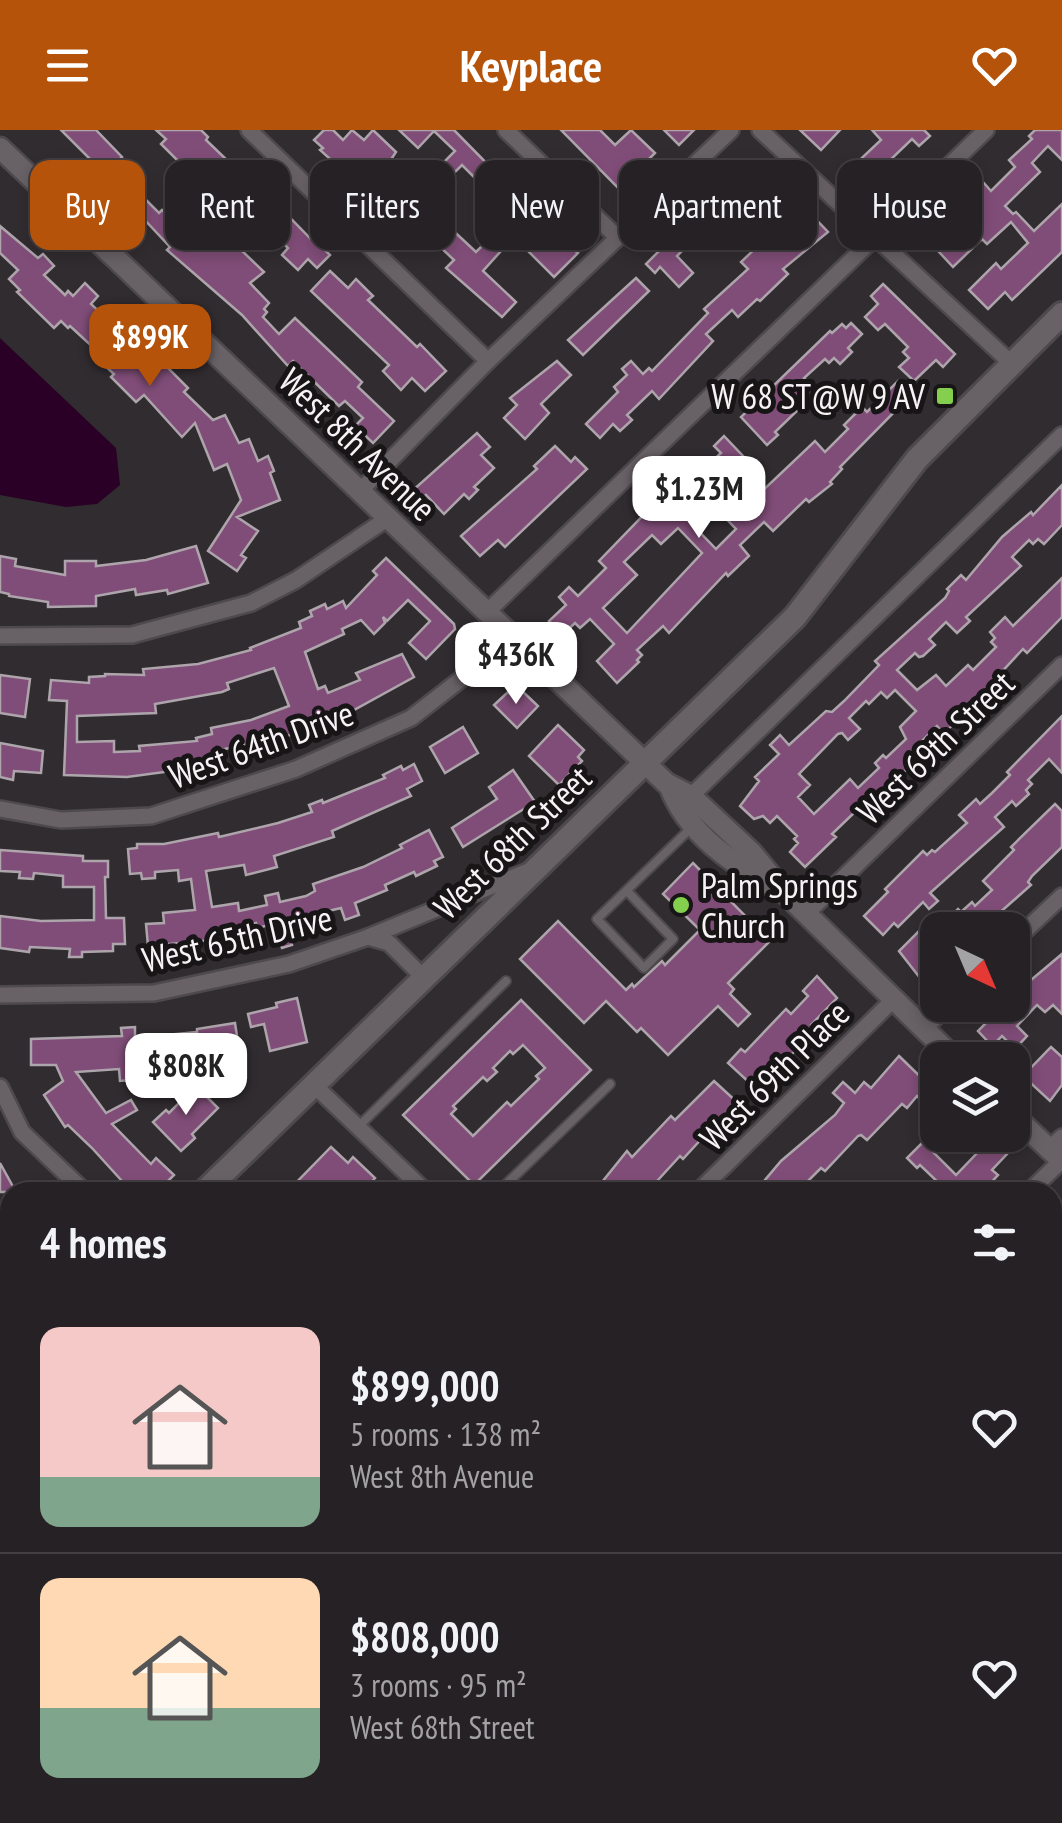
<!DOCTYPE html>
<html lang="en">
<head>
<meta charset="utf-8">
<style>
  :root { --surface:#252124; --page:#312e31; --text:#f1f3f6; --muted:#a3a3a6; --line:#423e41; --accent:#b45309 }
  body { margin:0; font-family:"PT Sans Narrow",sans-serif; background:var(--page); color:var(--text); height:100vh; display:flex; flex-direction:column; font-size:38px; white-space:nowrap }
  * { box-sizing:border-box; margin:0 }
  p { font-size:32px; color:var(--muted) }
  .icon { flex:none; width:55px; height:55px; fill:none; stroke:currentColor; stroke-width:2; stroke-linecap:round; stroke-linejoin:round }
  .map { position:relative; flex:1; overflow:hidden }
  .side { position:absolute; left:0px; top:1052px; width:1062px; height:642px; display:flex; flex-direction:column; background:var(--surface); border-radius:30px 30px 0 0; box-shadow:0 5px 15px #0003,0 0 0 2px var(--line) }
  .side>* { flex:none }
  .hud { position:absolute; left:30px; top:30px; width:1002px; height:90px; display:flex; gap:20px }
  .needle { width:65px; rotate:136deg }
  .buttons { position:absolute; left:920px; top:782px; display:grid; gap:20px }
  .buttons a { display:grid; place-items:center; width:110px; height:110px; border-radius:20px; background:var(--surface); box-shadow:0 5px 15px #0003,0 0 0 2px var(--line); font-size:50px }
  .price { position:absolute; translate:-50% -85px; padding:0 22px; border-radius:20px; background:#fff; color:#222; font-size:32px; line-height:65px; filter:drop-shadow(0 2px 5px #0008) }
  .price::after { content:''; position:absolute; left:50%; top:60px; width:30px; height:22px; margin-left:-15px; background:inherit; clip-path:polygon(0 0,100% 0,50% 100%) }
  .price.active { background:var(--accent); color:#fff }
  ul { padding:0; list-style:none }
  li { display:flex; align-items:center; gap:30px; height:250px; padding:0 40px }
  li+li { border-top:2px solid var(--line) }
  li span { display:grid; place-items:center; flex:none; width:280px; height:200px; border-radius:20px; color:#555 }
  li>.icon { margin-inline-start:auto }
  span .icon { width:120px; height:120px; fill:#fffc; stroke-width:1 }
  li b { font-size:42px }
  h2 { display:flex; justify-content:space-between; align-items:center; height:120px; padding:0 40px; font-size:42px }
  .tag { padding:0 35px; border-radius:20px; background:var(--surface); box-shadow:0 5px 15px #0003,0 0 0 2px var(--line); font-size:35px; line-height:90px }
  .tag.active { background:var(--accent); color:#fff }
  header { display:flex; justify-content:space-between; align-items:center; height:130px; padding:0 40px; background:var(--accent); color:#fff; font-size:45px; font-weight:700 }
  .map>svg:first-child { display:block }
  .water { fill:#2b0026 }
  .building { fill:#804d78; stroke:#ada5ab; stroke-width:2.5; fill-rule:evenodd }
  .lines { fill:none; stroke-linecap:round; stroke-linejoin:round }
  .service-casing { stroke:#4e494d; stroke-width:12 }
  .minor-casing { stroke:#4e494d; stroke-width:20 }
  .tertiary-casing { stroke:#4e494d; stroke-width:25 }
  .secondary-casing { stroke:#4e494d; stroke-width:28 }
  .service { stroke:#686166; stroke-width:8 }
  .minor { stroke:#686166; stroke-width:15 }
  .tertiary { stroke:#686166; stroke-width:20 }
  .secondary { stroke:#686166; stroke-width:22 }
  .poi-dot { fill:#84cf4d; stroke:#181517; stroke-width:4 }
  .labels { text-anchor:middle; dominant-baseline:central; stroke-width:10; stroke-linejoin:round; paint-order:stroke }
  .poi-label { font-size:35px; fill:#f6f2f5; stroke:#181517; text-anchor:end }
  .street-label { font-size:35px; fill:#f6f2f5; stroke:#181517 }
</style>
</head>
<body>
<header><svg class="icon" aria-label="menu" viewBox="0 0 24 24"><path d="M4 6h16M4 12h16M4 18h16"/></svg>Keyplace<svg class="icon" aria-label="heart" viewBox="0 0 24 24"><path d="M12 20l-8-8c-3-5 5-10 8-4 3-6 11-1 8 4z"/></svg></header>
<div class="map">
<svg width="1062" height="1693" viewBox="0 0 1062 1693">
  <rect width="100%" height="100%" fill="#312c30"/>
  <polygon class="water" points="0,208 116,318 120,355 97,374 66,377 0,365"/>
  <g class="building">
    <polygon points="61,0 96,0 122,27 118,31 145,58 140,64 159,83 162,80 170,87 174,83 205,115 220,100 224,104 230,97 243,113 238,117 264,142 250,153 269,173 264,179 267,182 263,187 279,204 295,188 362,252 358,257 394,291 373,313 355,296 363,288 345,271 339,276 293,231 288,236 242,185 167,120 170,117 141,86 137,90 104,59 86,39 93,32"/>
    <polygon points="156,0 201,0 208,7 206,10 258,60 265,62 310,108 311,106 330,125 317,138 308,129 298,140 282,125 288,118 281,111 286,106 269,88 257,99 243,85 249,79 226,57 221,62 192,34 187,40 161,14 166,9"/>
    <polygon points="324,0 333,0 343,10 352,0 364,10 373,0 396,22 392,28 398,33 393,38 405,49 396,59 423,85 428,80 441,93 443,91 476,122 489,109 501,121 483,141 516,172 502,187 446,138 454,130 437,114 431,120 320,20 323,18 314,10"/>
    <polygon points="399,0 454,0 504,51 507,48 519,60 537,79 532,83 552,103 554,101 561,107 564,104 577,118 574,120 578,123 554,147 523,116 527,112 497,82 493,86 481,74 491,64 462,35 452,45 442,34 455,21 434,1 418,18"/>
    <polygon points="561,0 600,0 615,15 631,0 655,23 646,32 653,38 626,66"/>
    <polygon points="664,0 694,0 679,15"/>
    <polygon points="800,0 840,0 821,20"/>
    <polygon points="872,0 924,0 930,6 919,16 912,9 887,33 893,40 880,51 874,44 862,55 848,41 881,10"/>
    <polygon points="1035,0 1062,0 1062,30 1048,16 1032,33 1040,42 1005,76 1013,84 1016,82 1034,101 1062,74 1062,122 1012,170 1005,162 988,179 969,160 996,133 1001,139 1028,113 1011,92 987,114 982,109 953,137 926,108 976,64 973,62 983,52 991,61 1015,37 1009,30 1032,9 1029,6"/>
    <polygon points="752,30 763,41 767,37 788,58 751,91 731,71 751,52 740,42"/>
    <polygon points="710,77 724,91 702,111 689,97"/>
    <polygon points="808,81 828,102 783,139 788,144 760,171 757,169 738,187 732,180 706,204 713,211 659,269 652,261 627,285 632,290 620,301 613,294 600,308 586,294 618,262 614,257 627,245 622,239 631,231 643,244 649,238 652,241 708,183 704,179 748,139 741,132 760,114 765,120"/>
    <polygon points="0,96 38,128 43,124 54,136 44,145 65,165 68,161 73,166 85,153 98,166 91,174 118,200 125,192 171,237 169,239 188,258 184,262 213,290 225,285 239,313 249,309 258,331 268,326 274,341 270,343 280,370 237,387 258,401 241,425 246,428 237,441 208,421 241,370 227,334 214,340 195,293 182,307 144,265 136,272 111,247 114,244 92,224 96,220 70,196 68,198 61,191 54,198 17,162 20,160 9,149 18,140 0,123"/>
    <polygon points="670,110 681,122 677,126 693,143 679,157 660,137 655,143 646,134"/>
    <polygon points="330,141 348,158 356,149 373,166 368,170 417,217 420,214 446,241 425,261 412,248 401,260 383,241 389,235 311,161"/>
    <polygon points="636,148 649,161 583,225 568,210"/>
    <polygon points="883,154 955,224 943,237 936,230 914,251 899,237 909,228 903,222 908,217 885,194 878,200 865,187 878,174 871,166"/>
    <polygon points="851,193 862,204 848,218 852,222 840,234 834,228 829,233 825,229 804,248 820,265 806,278 803,275 775,302 778,305 767,315 741,287 830,201 832,203 842,194 846,198"/>
    <polygon points="557,231 571,245 541,274 549,283 525,309 504,288 517,275 510,268"/>
    <path d="M898 251 911 265 840 337 842 339 830 352 832 354 809 372 806 369 773 401 764 392 740 415 749 426 728 446 726 443 669 503 663 496 637 520 642 525 637 530 639 532 617 553 597 531 614 514 590 489 580 498 575 493 562 505 549 491 566 475 559 467 569 457 578 466 606 438 599 431 657 371 683 346 690 352 721 323 714 316 724 306 743 326 737 333 742 338 717 362 738 384 815 311 825 322 848 299 844 295 862 277 867 282ZM710 372 736 399 716 419 690 392ZM678 398 702 423 627 503 603 478 637 445 624 432 652 405 661 414Z"/>
    <polygon points="477,303 490,317 481,325 494,338 474,357 478,360 469,369 464,364 444,384 426,365 420,370 412,361"/>
    <polygon points="555,316 571,332 575,327 587,339 505,417 498,410 480,426 461,406 537,339 534,336"/>
    <path d="M1062 355V395L1044 414 1038 409 1033 414 1029 410 1012 427 1021 436 966 487 970 491 957 503 946 492 929 509 935 515 923 526 919 527 915 523 897 540 917 560 936 545 946 556 968 535 973 540 996 517 991 512 995 508 990 502 1005 487 1013 496 1062 448V487L1027 523 1023 519 944 604 937 596 906 627 913 633 863 684 858 679 832 704 836 707 805 737 790 722 798 713 794 709 797 706 777 686 770 693 763 686 754 689 740 676 759 651 755 647 779 624 770 615 780 605 789 615 826 581 832 582 844 571 879 535 875 531 945 468 949 461 947 459 961 445 966 450 1002 407 1031 382 1033 385ZM895 560 916 581 900 597 906 609 886 628 883 625 875 633 879 638 858 658 850 649 814 684 798 667 810 655 799 644 838 604 842 603 848 610 860 599 849 588 866 571 869 574 881 562 887 568Z"/>
    <polygon points="196,416 208,453 168,464 167,460 136,465 135,459 96,466 96,476 48,477 48,472 9,466 9,464 0,462 0,426 16,429 15,436 65,445 65,431 96,431 96,436 146,430"/>
    <path d="M386 428 454 494 455 499 426 529 409 513 430 491 408 470 387 491 383 487 385 493 374 504 361 490 342 499 344 504 305 522 318 559 325 556 328 563 360 550 356 543 402 524 414 547 343 586 259 616 258 612 220 620 221 625 186 632 187 639 127 647 64 645 67 571 49 570 51 550 89 553V547L105 546V544L144 545 143 539 198 534 251 520 250 518 301 498 299 492 312 486 310 481 325 474 327 479 343 471 346 478 377 445 373 441ZM274 538 289 576 251 590 211 598 212 604 196 608 197 611 139 616 140 621 114 622V611L77 612V586L156 583 155 574 222 562 229 559 227 553Z"/>
    <polygon points="0,545 30,549 25,587 0,583"/>
    <polygon points="519,558 538,576 517,598 494,575 508,562 512,566"/>
    <polygon points="1062,586 1062,643 1049,629 1028,650 1032,654 1026,660 1029,664 1016,676 1012,671 995,687 1004,697 930,763 938,771 929,779 923,772 898,797 894,793 883,805 864,786 888,762 885,759 923,721 927,725 932,720 935,722 967,693 959,685 976,669 980,674 992,663 1010,645 1007,642"/>
    <polygon points="558,595 584,620 578,627 582,631 559,655 529,626"/>
    <polygon points="463,597 478,623 445,643 430,617"/>
    <polygon points="0,613 43,621 41,643 14,641 13,650 0,647"/>
    <polygon points="414,634 422,651 407,659 411,666 332,701 334,707 274,726 277,737 246,745 244,735 206,741 212,777 238,773 239,781 267,775 265,766 278,763 280,772 306,766 315,761 313,754 363,737 402,718 400,715 429,700 443,727 434,731 437,736 416,746 414,742 385,755 387,760 355,773 359,785 345,790 341,778 286,791 292,815 282,818 274,794 257,798 256,793 222,802 223,809 148,816 146,794 164,793 163,783 195,780 191,749 179,751 178,740 155,742 155,748 142,749 141,743 130,744 128,719 137,718 137,714 164,714 218,703 219,707 278,693 312,682 309,675 322,670 323,673 385,648 383,645 401,636 403,640"/>
    <polygon points="513,640 535,672 463,717 452,698 497,669 489,657"/>
    <polygon points="1055,674 1062,681 1062,717 1032,746 1028,752 1031,755 980,800 952,800 945,792 958,779 961,782 972,772 975,776 992,760 983,751 1014,720 1011,717"/>
    <polygon points="0,720 83,726 83,731 108,731 108,747 105,747 106,788 124,788 125,814 113,814 113,821 82,822 82,827 69,827 70,819 30,817 29,822 0,818 0,786 41,791 94,790 94,757 63,757 63,746 34,743 33,749 19,748 20,742 0,741"/>
    <polygon points="693,733 770,811 728,853 734,859 730,864 750,884 738,896 718,876 668,925 641,898 637,902 606,871 584,893 520,829 558,791 626,860 632,854 634,857 662,831 665,835 700,800 663,764"/>
    <polygon points="918,802 929,813 938,805 938,831 920,848 899,821"/>
    <polygon points="1062,824 1062,884 1053,875 1045,882 1037,875 1017,896 1027,906 1015,919 1002,906 992,916 978,901 985,894 982,891 998,875 1012,875 1012,866"/>
    <polygon points="817,846 837,868 811,895 812,902 783,934 778,929 753,956 728,933 741,919 745,922 786,879 791,884 808,866 803,861"/>
    <polygon points="297,868 307,912 270,921 264,894 251,897 248,884 277,877 276,873"/>
    <path d="M521 870 591 940 474 1055 403 985ZM523 915 545 938 536 946 539 949 511 976 507 972 473 1006 451 984 456 979 453 976 483 947 487 951 497 942 493 938 510 921 513 924Z"/>
    <polygon points="235,893 240,926 215,930 216,935 181,940 186,945 120,951 119,939 76,942 106,983 131,970 137,980 112,994 151,1034 156,1028 174,1045 157,1062 132,1062 92,1018 68,995 65,997 44,965 63,951 56,935 31,935 31,909 122,906 121,898 135,897 135,908 197,902 197,899"/>
    <polygon points="1051,917 1062,927 1062,955 1050,971 1023,946"/>
    <polygon points="899,926 931,957 920,969 917,966 907,978 902,974 867,1010 861,1005 858,1006 825,1041 821,1038 797,1062 765,1062 759,1057 781,1031 835,985 844,973 833,963 843,952 855,963 864,952 871,958"/>
    <polygon points="714,951 738,973 731,980 731,994 713,1013 705,1005 683,1029 680,1026 647,1062 594,1062 627,1021 632,1027 671,986 675,990"/>
    <polygon points="196,956 218,978 192,1004 195,1008 181,1021 153,992 166,980 169,983"/>
    <polygon points="982,1005 987,1005 1007,1024 992,1040 998,1045 982,1062 936,1062 942,1056 920,1035 917,1038 907,1028 923,1012 956,1045 979,1021 973,1015"/>
    <polygon points="331,1017 348,1033 353,1027 375,1048 362,1062 287,1062"/>
    <polygon points="0,1033 16,1062 0,1062"/>
  </g>
  <g class="lines">
    <g class="service-casing">
      <g id="service">
        <polyline points="627,761 673,809 644,838 597,789 691,698"/>
        <polyline points="358,997 506,851"/>
        <polyline points="498,1062 610,954"/>
        <polyline points="0,1506 10,1515"/>
        <polyline points="19,1693 27,1685"/>
      </g>
    </g>
    <g class="minor-casing">
      <g id="minor">
        <polyline points="249,0 488,231"/>
        <polyline points="506,0 618,108"/>
        <polyline points="760,0 1011,233"/>
        <polyline points="360,361 488,231 731,0"/>
        <polyline points="487,482 986,0"/>
        <polyline points="0,506 132,505 251,473 296,450 388,388"/>
        <polyline points="691,666 1062,305"/>
        <polyline points="0,679 61,690 151,686 296,639 411,588 514,508"/>
        <polyline points="806,784 1062,535"/>
        <polyline points="368,807 389,813 423,847"/>
        <polyline points="1012,813 1062,766"/>
        <polyline points="0,865 154,863 289,834 368,807 526,742"/>
        <polyline points="924,899 948,875"/>
        <polyline points="314,955 426,1062"/>
        <polyline points="0,957 22,1002 85,1062"/>
        <polyline points="1049,1019 1062,1007"/>
        <polyline points="698,1062 893,870"/>
        <polyline points="1029,1062 1062,1030"/>
        <polyline points="0,1232 10,1242"/>
        <polyline points="1052,1361 1062,1351"/>
        <polyline points="0,1593 10,1583"/>
        <polyline points="1052,1677 1062,1667"/>
        <polyline points="214,1693 222,1685"/>
        <polyline points="711,1693 719,1685"/>
        <polyline points="1036,1693 1044,1685"/>
      </g>
    </g>
    <g class="tertiary-casing">
      <g id="tertiary">
        <polyline points="0,18 666,653 691,666 752,723 785,763 956,930"/>
        <path d="M670 657C687 703 733 734 774 757"/>
        <polyline points="1012,984 1062,1031"/>
        <polyline points="0,1294 10,1303"/>
        <polyline points="412,1685 421,1693"/>
      </g>
    </g>
    <g class="secondary-casing">
      <g id="secondary">
        <polyline points="204,1062 795,487 917,329 1062,184"/>
        <polyline points="0,1263 10,1253"/>
      </g>
    </g>
    <use href="#service" class="service"/>
    <use href="#minor" class="minor"/>
    <use href="#tertiary" class="tertiary"/>
    <use href="#secondary" class="secondary"/>
  </g>
  <g class="poi-dot">
    <rect x="935" y="256" width="20" height="20" rx="5"/>
    <circle cx="681" cy="775" r="10"/>
  </g>
  <g class="labels">
    <g class="poi-label">
      <text x="925" y="266">W 68 ST@W 9 AV</text>
      <text x="701" y="755" text-anchor="start">Palm Springs<tspan x="701" dy="40">Church</tspan></text>
    </g>
    <g class="street-label">
      <text transform="translate(358 314) rotate(44)">West 8th Avenue</text>
      <text transform="translate(261 614) rotate(-20)">West 64th Drive</text>
      <text transform="translate(935 617) rotate(-44)">West 69th Street</text>
      <text transform="translate(512 712) rotate(-44)">West 68th Street</text>
      <text transform="translate(237 808) rotate(-13)">West 65th Drive</text>
      <text transform="translate(774 945) rotate(-45)">West 69th Place</text>
    </g>
  </g>
</svg>
<div class="buttons">
<a><svg class="needle" viewBox="-14 -14 28 28"><path d="M0-13l5 13h-10z" fill="#e53935"/><path d="M0 13l5-13h-10z" fill="#a3a3a6"/></svg></a>
<a><svg class="icon" aria-label="layers" viewBox="0 0 24 24"><path d="M12 4l9 5-9 5-9-5zM3 14l9 5 9-5"/></svg></a>
</div>
<b class="price active" style="left:150px;top:259px">$899K</b>
<b class="price" style="left:699px;top:411px">$1.23M</b>
<b class="price" style="left:516px;top:577px">$436K</b>
<b class="price" style="left:186px;top:988px">$808K</b>
<div class="hud">
<a class="tag active">Buy</a>
<a class="tag">Rent</a>
<a class="tag">Filters</a>
<a class="tag">New</a>
<a class="tag">Apartment</a>
<a class="tag">House</a>
</div>
<section class="side">
<h2>4 homes<svg class="icon" aria-label="filters" viewBox="0 0 24 24"><path d="M4 7h16M4 17h16"/><circle cx="9" cy="7" r="2"/><circle cx="15" cy="17" r="2"/></svg></h2>
<ul>
<li><span style="background:linear-gradient(#f6c9c9 75%,#7fa58c 0)"><svg class="icon" aria-label="home" viewBox="0 0 24 24"><path d="M3 11l9-7 9 7M6 9v11h12V9"/></svg></span><div><b>$899,000</b><p>5 rooms · 138 m²</p><p>West 8th Avenue</p></div><svg class="icon" aria-label="heart" viewBox="0 0 24 24"><path d="M12 20l-8-8c-3-5 5-10 8-4 3-6 11-1 8 4z"/></svg></li>
<li><span style="background:linear-gradient(#ffd9b3 65%,#7fa58c 0)"><svg class="icon" aria-label="home" viewBox="0 0 24 24"><path d="M3 11l9-7 9 7M6 9v11h12V9"/></svg></span><div><b>$808,000</b><p>3 rooms · 95 m²</p><p>West 68th Street</p></div><svg class="icon" aria-label="heart" viewBox="0 0 24 24"><path d="M12 20l-8-8c-3-5 5-10 8-4 3-6 11-1 8 4z"/></svg></li>
</ul>
</section>
</div>
</body>
</html>
